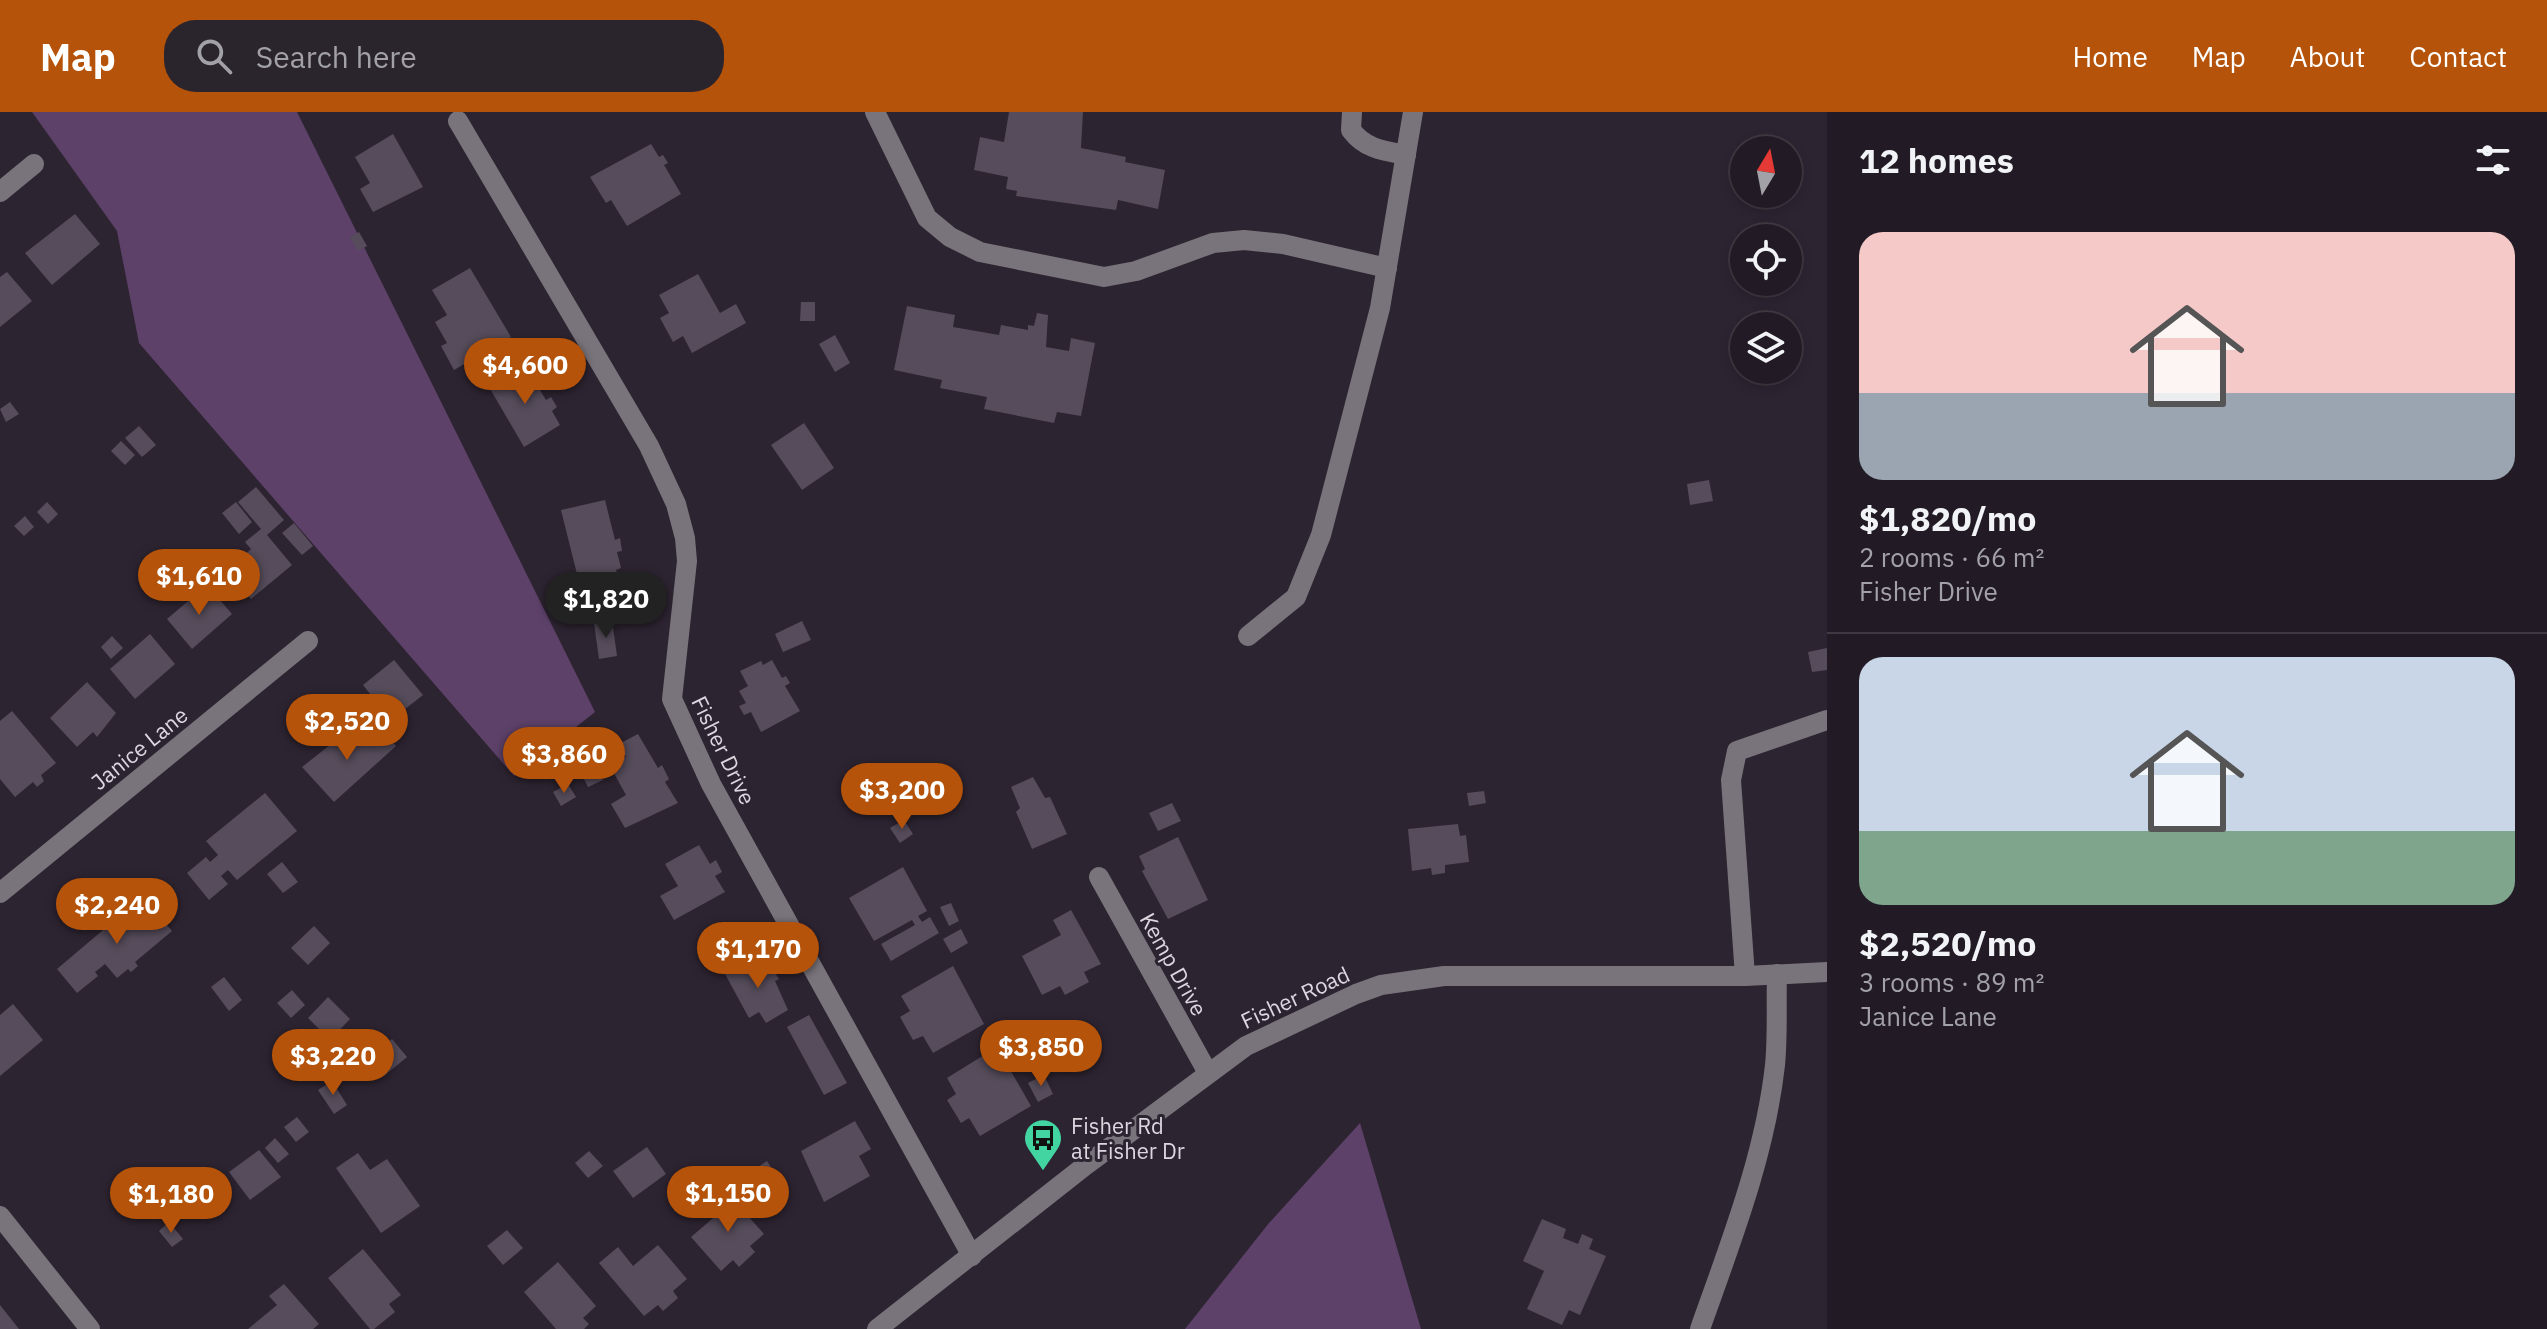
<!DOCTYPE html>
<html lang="en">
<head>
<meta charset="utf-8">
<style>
  :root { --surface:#221b25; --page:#2a242d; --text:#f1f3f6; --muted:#a2a1a7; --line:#3f3942; --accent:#b45309 }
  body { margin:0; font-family:"IBM Plex Sans",sans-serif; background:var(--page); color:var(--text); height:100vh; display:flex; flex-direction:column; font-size:30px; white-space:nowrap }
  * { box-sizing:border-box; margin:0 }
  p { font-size:26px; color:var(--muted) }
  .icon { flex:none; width:44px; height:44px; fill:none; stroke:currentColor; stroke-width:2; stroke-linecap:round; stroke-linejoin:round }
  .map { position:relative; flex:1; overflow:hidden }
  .panel { display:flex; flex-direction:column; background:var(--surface); width:720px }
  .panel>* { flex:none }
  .needle { width:52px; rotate:10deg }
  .controls { position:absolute; left:1730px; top:24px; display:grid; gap:16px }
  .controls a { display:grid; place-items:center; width:72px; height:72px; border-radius:50%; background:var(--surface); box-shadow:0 4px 12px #0003,0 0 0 2px var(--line); font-size:40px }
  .price { position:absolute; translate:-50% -68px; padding:0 18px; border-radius:28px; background:var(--accent); color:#fff; font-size:26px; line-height:52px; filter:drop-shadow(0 2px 4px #0008) }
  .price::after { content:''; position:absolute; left:50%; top:48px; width:24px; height:18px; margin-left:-12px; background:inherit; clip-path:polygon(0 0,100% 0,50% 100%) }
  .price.current { background:#222; color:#fff }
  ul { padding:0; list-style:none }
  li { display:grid; align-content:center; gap:16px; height:424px; padding:0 32px }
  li+li { border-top:2px solid var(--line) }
  li span { display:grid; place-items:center; height:248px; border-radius:24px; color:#555 }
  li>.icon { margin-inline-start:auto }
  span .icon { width:144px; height:144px; fill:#fffc; stroke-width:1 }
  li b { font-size:34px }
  h2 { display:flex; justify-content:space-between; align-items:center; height:96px; padding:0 32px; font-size:34px }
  header { display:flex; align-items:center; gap:48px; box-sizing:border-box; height:112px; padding:0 40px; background:var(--accent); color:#fff }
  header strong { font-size:38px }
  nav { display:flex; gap:44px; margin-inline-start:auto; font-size:28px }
  .search { width:560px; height:72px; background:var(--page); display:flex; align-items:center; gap:20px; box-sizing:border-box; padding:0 28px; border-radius:32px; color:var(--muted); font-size:30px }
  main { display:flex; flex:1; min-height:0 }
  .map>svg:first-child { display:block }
  .green { fill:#5d4169 }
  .building { fill:#564c5b }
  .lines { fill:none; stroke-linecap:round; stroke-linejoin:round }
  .minor { stroke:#79747b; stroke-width:20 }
  .labels { text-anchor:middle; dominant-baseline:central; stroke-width:6; stroke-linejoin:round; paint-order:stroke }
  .street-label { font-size:22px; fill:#dcd6df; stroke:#2d2431 }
  .poi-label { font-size:22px; fill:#dcd6df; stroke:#2d2431; text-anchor:start }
</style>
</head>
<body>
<header>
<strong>Map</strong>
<div class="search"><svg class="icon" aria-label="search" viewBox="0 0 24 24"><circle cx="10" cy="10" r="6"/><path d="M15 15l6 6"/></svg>Search here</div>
<nav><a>Home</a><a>Map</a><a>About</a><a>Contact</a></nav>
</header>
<main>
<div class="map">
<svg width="1827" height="1217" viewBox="0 0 1827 1217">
  <rect width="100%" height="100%" fill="#2d2431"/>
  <g class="green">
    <polygon points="32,0 297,0 595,600 514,664 139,231 117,119"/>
    <polygon points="1360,1011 1421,1217 1185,1217 1269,1111"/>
  </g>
  <g class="building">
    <polygon points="1009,0 1083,0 1081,36 1126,45 1125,50 1165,58 1158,97 1118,88 1116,98 1016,84 1017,79 1006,77 1008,65 974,58 980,25 1004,30"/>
    <polygon points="393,22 423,75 373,100 360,77 370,71 355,45"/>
    <polygon points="651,32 659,45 663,43 668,51 664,53 681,82 627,114 611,88 606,91 590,65"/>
    <polygon points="75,102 100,132 52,173 25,141"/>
    <polygon points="359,120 367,134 358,139 350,125"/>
    <polygon points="470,156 511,225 454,258 441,234 447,231 435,210 447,203 432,178"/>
    <polygon points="7,160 32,189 0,215 0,165"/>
    <polygon points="698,162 720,201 736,192 746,211 692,241 683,224 673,230 660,206 669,201 659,183"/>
    <polygon points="801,190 815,190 815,209 800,209"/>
    <polygon points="907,194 955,203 953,215 999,223 1001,213 1028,218 1028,213 1034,214 1037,201 1048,203 1046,235 1069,239 1071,226 1095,231 1081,304 1057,300 1054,311 984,297 987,285 940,276 942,268 894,258"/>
    <polygon points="835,223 850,251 835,260 819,232"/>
    <polygon points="525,253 546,288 551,285 557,295 552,299 560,313 524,335 489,275"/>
    <polygon points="10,290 19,302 6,310 0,297"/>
    <polygon points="804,311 834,356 802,378 771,333"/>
    <polygon points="139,314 156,333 142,345 125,326"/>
    <polygon points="121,329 135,343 125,353 111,339"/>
    <polygon points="1709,368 1713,389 1690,393 1687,372"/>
    <polygon points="256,375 284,408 267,423 292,453 251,487 227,459 251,437 245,430 261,417 238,390"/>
    <polygon points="605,388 615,428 620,426 622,439 617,440 621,456 616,458 619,469 623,468 624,494 587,502 561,398"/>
    <polygon points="47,390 58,402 48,412 37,400"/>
    <polygon points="236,390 252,410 239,422 222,401"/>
    <polygon points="25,404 34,415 24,424 14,414"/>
    <polygon points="294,411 313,434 302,443 282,421"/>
    <polygon points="207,473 232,502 192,537 167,507"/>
    <polygon points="612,508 617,544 599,547 594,511"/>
    <polygon points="802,509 811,528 783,540 775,522"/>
    <polygon points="150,522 175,552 135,587 110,557"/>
    <polygon points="112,524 123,536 111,547 101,535"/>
    <polygon points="1827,536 1827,558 1812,560 1808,540"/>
    <polygon points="394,548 423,583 391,608 363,573"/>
    <polygon points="772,548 782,566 786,564 790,571 785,574 800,599 761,620 751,600 744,603 739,594 746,591 739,579 748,574 740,559 761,549 763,553"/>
    <polygon points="87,570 116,601 97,625 93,620 77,635 50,606"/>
    <polygon points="12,599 56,651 41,663 44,669 37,675 33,670 15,685 0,667 0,609"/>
    <polygon points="381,617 396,634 334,690 302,655 349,618 364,634"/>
    <polygon points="638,622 658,656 662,653 669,667 665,670 678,691 625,716 611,692 626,683 610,654 626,645 619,632"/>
    <polygon points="597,653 603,668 588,675 581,661"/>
    <polygon points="1033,665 1045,686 1050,685 1067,722 1032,737 1016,700 1020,696 1011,675"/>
    <polygon points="568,672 576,685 561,694 553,680"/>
    <polygon points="1484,679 1486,691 1469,694 1467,681"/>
    <polygon points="265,681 297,719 237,768 228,758 221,764 228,772 209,788 187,761 206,745 210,750 218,743 206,729"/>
    <polygon points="1172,691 1181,709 1158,719 1149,701"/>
    <polygon points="904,708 913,722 900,731 890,716"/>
    <polygon points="1458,712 1460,724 1466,723 1469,750 1445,753 1445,761 1432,763 1431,756 1412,759 1408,717"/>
    <polygon points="1178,725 1208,788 1168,807 1142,759 1145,757 1139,744"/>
    <polygon points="699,733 710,752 716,748 722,760 715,764 725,780 674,808 660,784 678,774 665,752"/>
    <polygon points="282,750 298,770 283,781 267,762"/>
    <polygon points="903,755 927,799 918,804 922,810 930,805 939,821 891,849 881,832 915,813 912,808 874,829 849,786"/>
    <polygon points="142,785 172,819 135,850 138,854 131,860 128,857 117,866 105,852 95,860 98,864 77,881 57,857"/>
    <polygon points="951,791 959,809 949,814 940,795"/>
    <polygon points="1071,798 1101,852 1084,860 1089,870 1065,883 1060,874 1042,883 1022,844 1061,823 1053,808"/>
    <polygon points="314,814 330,831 308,853 291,836"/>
    <polygon points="961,817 968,831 951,841 943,827"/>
    <polygon points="760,843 769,860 773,858 779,867 775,869 788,898 766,911 759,900 749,906 725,862"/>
    <polygon points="953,854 984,912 933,941 923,924 913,928 900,905 910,899 901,884"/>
    <polygon points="224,865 242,888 229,899 211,875"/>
    <polygon points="292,878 305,893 291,906 277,891"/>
    <polygon points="328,885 350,907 330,928 308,906"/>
    <polygon points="13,892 43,928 0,964 0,903"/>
    <polygon points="809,903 847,971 824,983 787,915"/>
    <polygon points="392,927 407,945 384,964 369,946"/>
    <polygon points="997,935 1031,994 980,1024 969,1006 961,1011 947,988 956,982 947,966"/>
    <polygon points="1044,963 1053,982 1038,990 1028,971"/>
    <polygon points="332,969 347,993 334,1002 318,978"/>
    <polygon points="297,1005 309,1020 296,1030 284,1015"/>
    <polygon points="855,1009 871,1037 859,1044 870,1064 824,1090 801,1039"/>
    <polygon points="275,1026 289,1042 278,1051 265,1036"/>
    <polygon points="647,1035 666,1062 633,1086 613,1059"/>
    <polygon points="259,1038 281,1065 250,1088 229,1060"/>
    <polygon points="589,1039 603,1054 588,1066 575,1051"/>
    <polygon points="358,1041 370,1058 387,1047 420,1094 381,1121 336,1056"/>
    <polygon points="767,1049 778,1066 764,1075 753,1058"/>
    <polygon points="724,1077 764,1122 750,1134 755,1140 739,1155 733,1148 721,1159 691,1125 719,1101 710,1090"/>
    <polygon points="1542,1107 1566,1117 1563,1126 1578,1132 1582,1122 1593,1127 1589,1137 1606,1144 1580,1203 1569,1198 1562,1213 1527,1197 1544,1159 1523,1149"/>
    <polygon points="169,1110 183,1127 172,1135 159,1119"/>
    <polygon points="507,1118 523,1136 503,1153 487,1134"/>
    <polygon points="658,1133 687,1167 673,1179 678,1186 663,1199 658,1193 644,1204 599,1151 618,1135 633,1154"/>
    <polygon points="363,1137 401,1183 389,1192 395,1200 374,1217 370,1217 328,1166"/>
    <polygon points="558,1150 596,1194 583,1206 589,1212 584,1217 556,1217 524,1180"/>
    <polygon points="284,1172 319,1212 313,1217 248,1217 277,1193 269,1184"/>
    <polygon points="0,1193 19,1217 0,1217"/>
  </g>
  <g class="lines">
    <g class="minor">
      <polyline points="875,0 927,106 950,125 980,140 1104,165 1136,159 1213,131 1244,128 1283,132 1387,156"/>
      <path d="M1352 0 1351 18C1365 37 1384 39 1406 43"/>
      <polyline points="458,9 649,334 676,392 685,426 687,449 672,587 711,672 972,1144"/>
      <polyline points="0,80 34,52"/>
      <polyline points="1248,524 1296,485 1321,423 1380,196 1413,0"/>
      <polyline points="1099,765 1208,961"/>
      <polyline points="0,781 308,529"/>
      <polyline points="1745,864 1731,668 1737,639 1827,608"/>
      <polyline points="0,1104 90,1217"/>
      <polyline points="877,1217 1086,1053 1246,934 1356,882 1381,873 1444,864 1745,864 1827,860"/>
      <path d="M1700 1217C1730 1132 1765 1044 1775 953 1778 923 1776 892 1777 862"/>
    </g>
  </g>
  <defs>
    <g id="bus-pin" transform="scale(2)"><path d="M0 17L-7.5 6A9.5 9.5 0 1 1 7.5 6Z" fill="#42d4a1" stroke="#2d2431"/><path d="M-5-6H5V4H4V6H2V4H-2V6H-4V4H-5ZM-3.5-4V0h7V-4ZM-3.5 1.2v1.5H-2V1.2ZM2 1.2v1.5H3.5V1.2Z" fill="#111"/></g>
  </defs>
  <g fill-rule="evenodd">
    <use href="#bus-pin" x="1043" y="1026"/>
  </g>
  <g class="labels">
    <g class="street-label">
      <text transform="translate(139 636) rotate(-39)">Janice Lane</text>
      <text transform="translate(724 638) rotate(64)">Fisher Drive</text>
      <text transform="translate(1174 852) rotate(61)">Kemp Drive</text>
      <text transform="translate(1295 885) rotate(-25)">Fisher Road</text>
    </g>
    <g class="poi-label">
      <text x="1071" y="1013">Fisher Rd<tspan x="1071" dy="25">at Fisher Dr</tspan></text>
    </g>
  </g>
</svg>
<div class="controls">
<a><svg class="needle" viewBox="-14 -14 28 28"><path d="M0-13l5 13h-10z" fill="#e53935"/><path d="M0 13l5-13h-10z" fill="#a2a1a7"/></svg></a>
<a><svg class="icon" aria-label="locate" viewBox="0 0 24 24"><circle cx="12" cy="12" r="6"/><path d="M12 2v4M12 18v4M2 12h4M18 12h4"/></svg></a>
<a><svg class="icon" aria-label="layers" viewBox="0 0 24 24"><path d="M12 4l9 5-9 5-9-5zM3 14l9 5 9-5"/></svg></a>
</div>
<b class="price" style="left:525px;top:294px">$4,600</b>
<b class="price" style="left:199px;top:505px">$1,610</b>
<b class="price current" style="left:606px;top:528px">$1,820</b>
<b class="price" style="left:347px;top:650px">$2,520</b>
<b class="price" style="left:564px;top:683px">$3,860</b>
<b class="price" style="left:902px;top:719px">$3,200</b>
<b class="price" style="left:117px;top:834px">$2,240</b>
<b class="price" style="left:758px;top:878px">$1,170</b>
<b class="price" style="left:1041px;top:976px">$3,850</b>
<b class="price" style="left:333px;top:985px">$3,220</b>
<b class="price" style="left:728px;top:1122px">$1,150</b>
<b class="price" style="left:171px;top:1123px">$1,180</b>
</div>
<section class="panel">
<h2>12 homes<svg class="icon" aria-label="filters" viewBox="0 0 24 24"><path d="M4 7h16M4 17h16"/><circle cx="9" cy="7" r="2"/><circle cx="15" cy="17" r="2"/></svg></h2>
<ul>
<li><span style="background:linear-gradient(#f6c9c9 65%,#9aa5b1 0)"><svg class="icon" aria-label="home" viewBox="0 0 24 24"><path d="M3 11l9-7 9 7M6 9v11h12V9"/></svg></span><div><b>$1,820/mo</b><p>2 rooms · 66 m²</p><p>Fisher Drive</p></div></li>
<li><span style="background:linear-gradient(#c9d6e8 70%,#7fa58c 0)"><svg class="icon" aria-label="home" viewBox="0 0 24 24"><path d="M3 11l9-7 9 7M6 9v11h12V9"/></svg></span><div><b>$2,520/mo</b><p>3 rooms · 89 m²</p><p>Janice Lane</p></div></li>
</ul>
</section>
</main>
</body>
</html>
